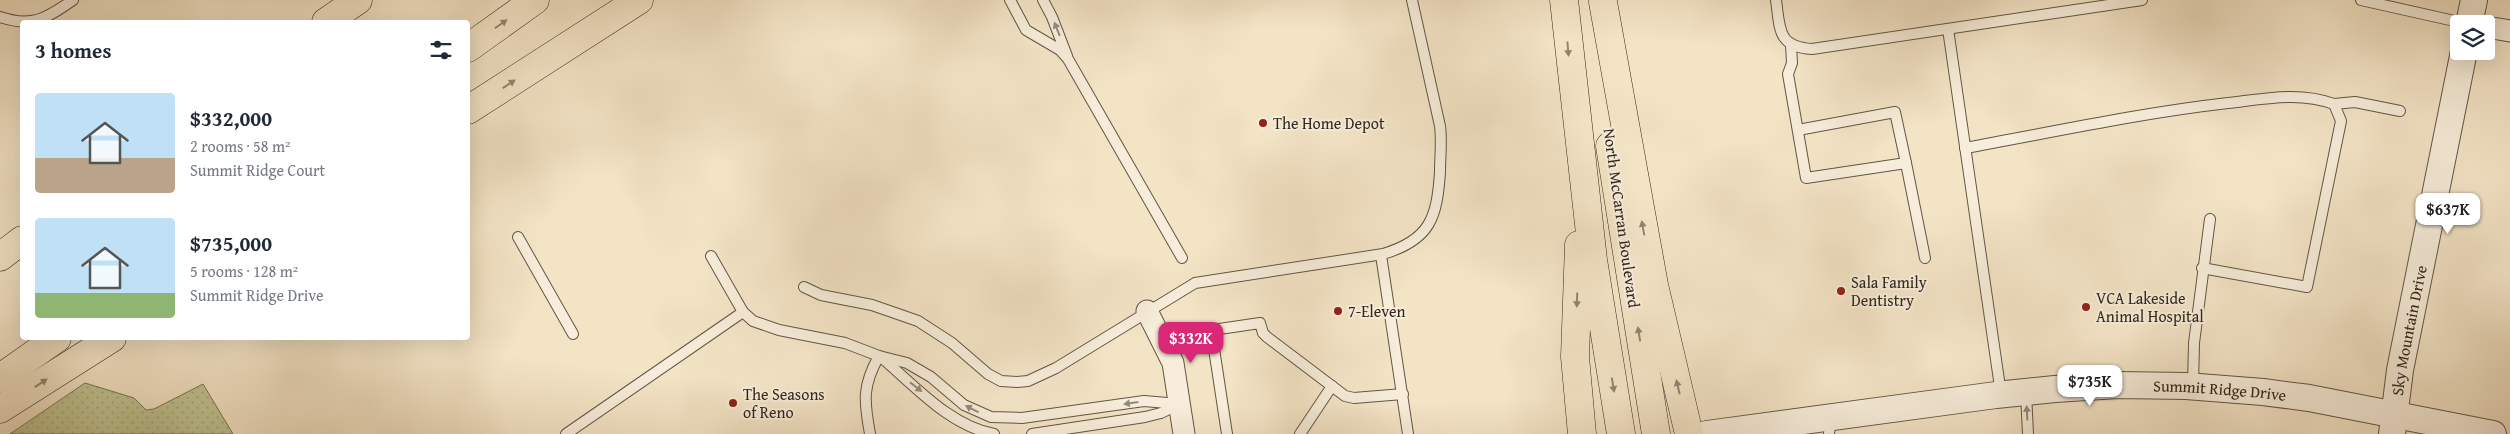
<!DOCTYPE html>
<html lang="en">
<head>
<meta charset="utf-8">
<style>
  :root { --surface:#fff; --page:#f6f6f7; --text:#1f2937; --muted:#747a83; --accent:#db2777 }
  body { margin:0; font-family:"Gentium Book Plus",serif; background:var(--page); color:var(--text); height:100vh; display:flex; flex-direction:column; font-size:19px; white-space:nowrap }
  * { box-sizing:border-box; margin:0 }
  p { font-size:16px; color:var(--muted) }
  .icon { flex:none; width:28px; height:28px; fill:none; stroke:currentColor; stroke-width:2; stroke-linecap:round; stroke-linejoin:round }
  .map { position:relative; flex:1; overflow:hidden }
  .panel { position:absolute; left:20px; top:20px; width:450px; height:320px; display:flex; flex-direction:column; background:var(--surface); border-radius:5px; box-shadow:0 5px 20px #0002 }
  .panel>* { flex:none }
  .buttons { position:absolute; left:2450px; top:15px; display:grid; gap:10px }
  .buttons a { display:grid; place-items:center; width:45px; height:45px; border-radius:5px; background:var(--surface); box-shadow:0 5px 20px #0002; font-size:25px }
  .price { position:absolute; translate:-50% -42px; padding:0 11px; border-radius:10px; background:#fff; color:#222; font-size:16px; line-height:32px; filter:drop-shadow(0 1px 2px #0008) }
  .price::after { content:''; position:absolute; left:50%; top:30px; width:15px; height:11px; margin-left:-8px; background:inherit; clip-path:polygon(0 0,100% 0,50% 100%) }
  .price.current { background:var(--accent); color:#fff }
  ul { padding:0; list-style:none }
  li { display:flex; align-items:center; gap:15px; height:125px; padding:0 15px }
  li span { display:grid; place-items:center; flex:none; width:140px; height:100px; border-radius:5px; color:#555 }
  li>.icon { margin-inline-start:auto }
  span .icon { width:60px; height:60px; fill:#fffc; stroke-width:1 }
  li b { font-size:21px }
  h2 { display:flex; justify-content:space-between; align-items:center; height:60px; padding:0 15px; font-size:21px }
  .map>svg:first-child { display:block }
  .grass { fill:url(#grass-dots); stroke:#787457 }
  .lines { fill:none; stroke-linecap:round; stroke-linejoin:round }
  .service-casing { stroke:#625646; stroke-width:12 }
  .minor-casing { stroke:#625646; stroke-width:23 }
  .tertiary-casing { stroke:#625646; stroke-width:28 }
  .primary-casing { stroke:#31261c; stroke-width:29 }
  .motorway-casing { stroke:#31261c; stroke-width:29 }
  .service { stroke:#f7edda; stroke-width:10 }
  .minor { stroke:#f7edda; stroke-width:21 }
  .tertiary { stroke:#f7edda; stroke-width:26 }
  .primary { stroke:#f3e4c6; stroke-width:28 }
  .motorway { stroke:#f3e4c6; stroke-width:28 }
  .oneway { fill:#928571 }
  .oneway2 { fill:#948a7b }
  .poi-dot { fill:#8f2418; stroke:#f7edda; stroke-width:2 }
  .labels { text-anchor:middle; dominant-baseline:central; stroke-width:4; stroke-linejoin:round; paint-order:stroke }
  .poi-label { font-size:16px; fill:#31261c; stroke:#f7edda; text-anchor:start }
  .street-label { font-size:16px; fill:#31261c; stroke:#f7edda }
</style>
</head>
<body>
<div class="map">
<svg width="2510" height="434" viewBox="0 0 2510 434">
  <defs>
    <pattern id="grass-dots" width="8" height="8" patternUnits="userSpaceOnUse" patternTransform="scale(1.25)"><rect width="8" height="8" fill="#bfc392"/><path d="M2 2h.1M6 6h.1" fill="none" stroke="#a5a77d" stroke-width="1.8" stroke-linecap="round"/></pattern>
  </defs>
  <rect width="100%" height="100%" fill="#f3e4c6"/>
  <filter id="stains"><feTurbulence type="fractalNoise" baseFrequency=".004" numOctaves="4"/><feColorMatrix values="0 0 0 0 .2 0 0 0 0 .09 0 0 0 0 .02 0 0 0 .5 -.17"/></filter>
  <radialGradient id="worn" r=".72"><stop offset=".6" stop-color="#630" stop-opacity="0"/><stop offset="1" stop-color="#630" stop-opacity=".3"/></radialGradient>
  <polygon class="grass" points="85,383 134,398 146,410 154,409 203,384 233,434 10,434"/>
  <g class="lines">
    <g class="service-casing">
      <g id="service">
        <polyline points="1010,0 1026,30 1060,50 1068,59 1182,258"/>
        <polyline points="1043,0 1052,17 1067,56"/>
        <path d="M1776 0C1780 28 1777 47 1812 49L2142 0"/>
        <polyline points="2361,0 2468,24"/>
        <path d="M0 17C32 28 47 18 73 0"/>
        <polyline points="1948,29 2001,394"/>
        <polyline points="1791,45 1792,63 1788,74 1806,178 1906,163 1925,258"/>
        <polyline points="2334,104 2355,102 2400,111"/>
        <polyline points="1798,130 1895,112 1906,163"/>
        <path d="M1965 148C2053 132 2140 113 2228 103 2263 99 2300 91 2334 104L2341 121 2307 287 2202 268"/>
        <polyline points="518,237 573,334"/>
        <polyline points="1381,255 1408,434"/>
        <polyline points="711,256 743,312 753,321 779,330 845,343 879,356 907,363 931,377 964,405 991,417 1022,418 1144,401 1179,404"/>
        <path d="M804 287 821 295 872 305 918 321 952 343 988 374 1001 381 1017 382 1028 381 1056 368 1195 283 1383 254C1430 240 1437 218 1440 172 1440 157 1442 141 1440 126L1412 0"/>
        <polyline points="1211,329 1227,434"/>
        <polyline points="1166,345 1199,332 1260,323 1263,333 1267,337 1345,396 1354,398 1403,394"/>
        <path d="M882 358C915 386 950 426 994 434"/>
        <polyline points="2193,385 2194,343 2210,219"/>
        <polyline points="2026,393 2028,434"/>
        <polyline points="566,434 743,312"/>
        <path d="M870 434C864 401 862 386 879 356"/>
        <polyline points="1032,434 1145,417 1161,413 1179,404"/>
        <polyline points="1300,434 1332,386"/>
        <polyline points="1829,434 1831,417"/>
      </g>
    </g>
    <g class="minor-casing">
      <g id="minor">
        <polyline points="2486,27 2510,31"/>
        <polyline points="1147,311 1173,363 1184,434"/>
      </g>
    </g>
    <g class="tertiary-casing">
      <g id="tertiary">
        <polyline points="2469,24 2474,0"/>
        <path id="s1" d="M1707 434 1996 395 2055 389 2118 385 2186 386 2263 392 2309 398 2493 434"/>
        <path id="s2" d="M2392 434 2400 370 2464 51"/>
      </g>
    </g>
    <g class="primary-casing">
      <g id="primary">
        <polyline points="1564,0 1593,260 1621,434"/>
        <polyline points="1603,2 1654,285 1689,434"/>
        <polyline points="1610,146 1656,434"/>
        <polyline points="1579,245 1575,357 1582,434"/>
      </g>
    </g>
    <g class="motorway-casing">
      <g id="motorway">
        <polyline points="326,22 358,0"/>
        <polyline points="468,48 535,0"/>
        <polyline points="468,110 639,0"/>
        <polyline points="0,257 22,240"/>
        <polyline points="0,378 57,338"/>
        <polyline points="0,409 112,338"/>
      </g>
    </g>
    <use href="#service" class="service"/>
    <use href="#minor" class="minor"/>
    <use href="#tertiary" class="tertiary"/>
    <use href="#primary" class="primary"/>
    <use href="#motorway" class="motorway"/>
  </g>
  <defs><path id="oneway-solid" d="M-6-.8H1V-3.2L6.5 0L1 3.2V.8H-6Z" transform="scale(1.25)"/></defs>
  <g class="oneway">
    <use href="#oneway-solid" transform="translate(501 24) rotate(-35)"/>
    <use href="#oneway-solid" transform="translate(1568 49) rotate(85)"/>
    <use href="#oneway-solid" transform="translate(509 84) rotate(-33)"/>
    <use href="#oneway-solid" transform="translate(1643 228) rotate(-100)"/>
    <use href="#oneway-solid" transform="translate(1577 300) rotate(92)"/>
    <use href="#oneway-solid" transform="translate(1639 334) rotate(-99)"/>
    <use href="#oneway-solid" transform="translate(41 383) rotate(-33)"/>
    <use href="#oneway-solid" transform="translate(1613 385) rotate(81)"/>
    <use href="#oneway-solid" transform="translate(1678 387) rotate(-103)"/>
  </g>
  <g class="oneway2">
    <use href="#oneway-solid" transform="translate(1057 29) rotate(-112)"/>
    <use href="#oneway-solid" transform="translate(916 387) rotate(38)"/>
    <use href="#oneway-solid" transform="translate(1131 403) rotate(172)"/>
    <use href="#oneway-solid" transform="translate(972 409) rotate(-153)"/>
    <use href="#oneway-solid" transform="translate(2027 413) rotate(-93)"/>
  </g>
  <g class="poi-dot">
    <circle cx="1263" cy="123" r="5"/>
    <circle cx="1841" cy="291" r="5"/>
    <circle cx="2086" cy="307" r="5"/>
    <circle cx="1338" cy="311" r="5"/>
    <circle cx="733" cy="403" r="5"/>
  </g>
  <g class="labels">
    <g class="poi-label">
      <text x="1273" y="123">The Home Depot</text>
      <text x="1851" y="282">Sala Family<tspan x="1851" dy="18">Dentistry</tspan></text>
      <text x="2096" y="298">VCA Lakeside<tspan x="2096" dy="18">Animal Hospital</tspan></text>
      <text x="1348" y="311">7-Eleven</text>
      <text x="743" y="394">The Seasons<tspan x="743" dy="18">of Reno</tspan></text>
    </g>
    <g class="street-label">
      <text transform="translate(1622 218) rotate(82)">North McCarran Boulevard</text>
      <text stroke="none"><textPath href="#s2" startOffset="105">Sky Mountain Drive</textPath></text>
      <text stroke="none"><textPath href="#s1" startOffset="516">Summit Ridge Drive</textPath></text>
    </g>
  </g>
  <rect width="100%" height="100%" filter="url(#stains)"/>
  <rect width="100%" height="100%" fill="url(#worn)"/>
</svg>
<div class="buttons">
<a><svg class="icon" aria-label="layers" viewBox="0 0 24 24"><path d="M12 4l9 5-9 5-9-5zM3 14l9 5 9-5"/></svg></a>
</div>
<b class="price" style="left:2448px;top:235px">$637K</b>
<b class="price current" style="left:1191px;top:364px">$332K</b>
<b class="price" style="left:2090px;top:407px">$735K</b>
<section class="panel">
<h2>3 homes<svg class="icon" aria-label="filters" viewBox="0 0 24 24"><path d="M4 7h16M4 17h16"/><circle cx="9" cy="7" r="2"/><circle cx="15" cy="17" r="2"/></svg></h2>
<ul>
<li><span style="background:linear-gradient(#bfe0f5 65%,#b9a48a 0)"><svg class="icon" aria-label="home" viewBox="0 0 24 24"><path d="M3 11l9-7 9 7M6 9v11h12V9"/></svg></span><div><b>$332,000</b><p>2 rooms · 58 m²</p><p>Summit Ridge Court</p></div></li>
<li><span style="background:linear-gradient(#bfe0f5 75%,#8fb573 0)"><svg class="icon" aria-label="home" viewBox="0 0 24 24"><path d="M3 11l9-7 9 7M6 9v11h12V9"/></svg></span><div><b>$735,000</b><p>5 rooms · 128 m²</p><p>Summit Ridge Drive</p></div></li>
</ul>
</section>
</div>
</body>
</html>
